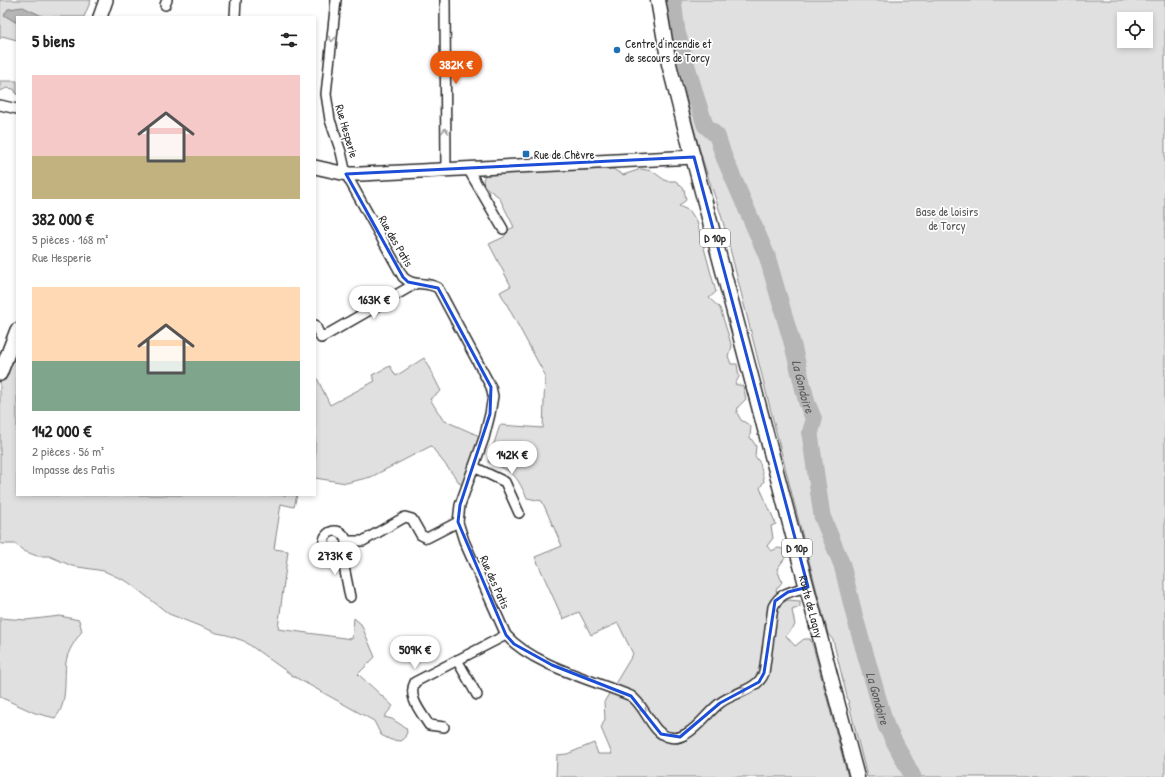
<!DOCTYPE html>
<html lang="fr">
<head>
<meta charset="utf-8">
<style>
  :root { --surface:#fff; --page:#f6f6f6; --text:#222; --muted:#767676; --accent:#ea580c }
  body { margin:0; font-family:"Patrick Hand",sans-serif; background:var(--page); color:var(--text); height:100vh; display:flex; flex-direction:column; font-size:15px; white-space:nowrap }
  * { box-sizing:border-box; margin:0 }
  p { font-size:13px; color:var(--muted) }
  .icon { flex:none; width:22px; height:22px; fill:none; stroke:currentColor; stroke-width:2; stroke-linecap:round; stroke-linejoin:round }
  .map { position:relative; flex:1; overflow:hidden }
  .drawer { position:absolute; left:16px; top:16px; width:300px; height:480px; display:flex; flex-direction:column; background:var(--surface); border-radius:0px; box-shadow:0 2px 6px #0003 }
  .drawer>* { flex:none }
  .tools { position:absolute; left:1117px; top:12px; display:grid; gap:8px }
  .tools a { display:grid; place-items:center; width:36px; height:36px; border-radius:0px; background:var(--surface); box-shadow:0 2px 6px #0003; font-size:20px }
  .price { position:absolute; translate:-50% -34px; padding:0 9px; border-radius:14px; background:#fff; color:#222; font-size:13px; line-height:26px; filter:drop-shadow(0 1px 2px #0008) }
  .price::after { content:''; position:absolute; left:50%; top:24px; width:12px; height:9px; margin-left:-6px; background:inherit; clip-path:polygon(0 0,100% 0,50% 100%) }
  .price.active { background:var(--accent); color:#fff }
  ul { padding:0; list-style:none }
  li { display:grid; align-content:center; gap:8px; height:212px; padding:0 16px }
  li span { display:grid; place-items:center; height:124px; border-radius:0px; color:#555 }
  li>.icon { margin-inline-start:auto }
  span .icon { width:72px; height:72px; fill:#fffc; stroke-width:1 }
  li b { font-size:17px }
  h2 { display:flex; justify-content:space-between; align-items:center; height:48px; padding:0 16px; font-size:17px }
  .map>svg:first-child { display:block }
  .green { fill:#e0e0e0; stroke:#868686; fill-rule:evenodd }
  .water { fill:#b6b6b6; stroke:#7e7e7e }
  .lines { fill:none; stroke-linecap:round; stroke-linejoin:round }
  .river { stroke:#b6b6b6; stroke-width:17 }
  .street-casing { stroke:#2b2b2b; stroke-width:12 }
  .secondary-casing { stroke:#2b2b2b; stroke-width:16 }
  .primary-casing { stroke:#2b2b2b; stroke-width:17 }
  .street { stroke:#fff; stroke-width:9 }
  .secondary { stroke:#fff; stroke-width:13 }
  .primary { stroke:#fff; stroke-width:14 }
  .oneway { stroke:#a0a0a0 }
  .marked { fill:none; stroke:#1d4ed8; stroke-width:3; stroke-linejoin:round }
  .poi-dot { fill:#1f6fb2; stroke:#fff; stroke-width:1.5 }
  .labels { text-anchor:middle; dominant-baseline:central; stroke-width:3.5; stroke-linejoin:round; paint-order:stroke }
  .shield { fill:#fff; stroke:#6b6b6b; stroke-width:1 }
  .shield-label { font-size:11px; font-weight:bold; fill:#2b2b2b }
  .poi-label { font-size:12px; fill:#2b2b2b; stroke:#fff; text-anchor:start }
  .street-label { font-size:12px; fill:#2b2b2b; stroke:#fff }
  .park-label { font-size:12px; fill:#585858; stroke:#fff }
  .water-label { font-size:13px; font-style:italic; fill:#5c5c5c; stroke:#fff }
</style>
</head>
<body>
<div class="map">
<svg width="1165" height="777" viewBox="0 0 1165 777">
  <rect width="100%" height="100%" fill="#fff"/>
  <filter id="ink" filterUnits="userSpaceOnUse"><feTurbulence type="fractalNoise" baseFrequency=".025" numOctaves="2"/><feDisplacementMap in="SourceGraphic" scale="8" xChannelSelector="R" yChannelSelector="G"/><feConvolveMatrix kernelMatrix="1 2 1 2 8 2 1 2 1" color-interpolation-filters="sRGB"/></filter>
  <g filter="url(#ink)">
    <g class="green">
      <polygon points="0,0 91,0 84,17 17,17 17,40 2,36 0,39"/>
      <path d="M670 0H1165V777H867L833 640 828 634C793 501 760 367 726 233 720 208 710 185 703 161 687 108 677 54 670 0ZM1124 19H1146V41H1124Z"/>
      <polygon points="0,81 17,81 17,95 14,89 7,88 0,91"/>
      <path d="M613 169 623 175 641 169 652 171 666 181H676L684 189 686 200 679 206 690 211 697 222 716 292 709 298 720 308 732 347 728 356 731 364H737L739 377 735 384 743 386 746 399 738 407 737 413 741 420 751 426 750 437 756 446 755 456 760 463 764 481 760 488 776 524 771 526 773 538 767 546 771 551 778 548 783 549 785 558 777 569 782 582 776 590 780 604 788 600 800 601V607L792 610 795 625 786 636 795 646 804 639H810L813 646 848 777H556L557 755 567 754 594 743 598 754H612L601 728 605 719 604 702 633 654 618 623 591 635 579 612 563 619 535 557 562 546 542 501 527 498C515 473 514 472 488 462L500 425 543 428 545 375 500 292 511 286 489 244 504 237 508 230 514 227 499 197 484 186 483 179 487 173Z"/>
      <polygon points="17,331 17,495 297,495 294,507 281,504 274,549 288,551 278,629 352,639 354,618 361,624 375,657 358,674 393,706 384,717 392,719 406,728 407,732 404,739 401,741 391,740 381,735 374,721 293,676 244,641 227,635 217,633 169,614 128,582 104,571 72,566 49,556 37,556 24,551 15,544 3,544 0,543 0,374"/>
      <polygon points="424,358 441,391 430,399 443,420 484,438 465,490 431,446 371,477 346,483 315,478 315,376 316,376 330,405 375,381 372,375 390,366 396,376"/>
      <path d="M60 616 79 620 82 631C75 641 68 650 66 662 64 678 68 705 55 718L35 713 0 697V618L26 620Z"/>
    </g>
    <polygon class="water" points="23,7 44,17 17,17 17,23 4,15 8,9"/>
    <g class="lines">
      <path class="river" id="s1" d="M673 0 677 32 696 97 705 125 717 136 724 157 767 256 793 346 807 403 814 420 810 434 822 516 842 565 855 618 886 726 913 777"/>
      <g class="street-casing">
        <g id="street">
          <path d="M336 0 326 94 330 120 341 152 346 174 403 277C413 287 426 281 438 288L491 387 493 396 490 414 484 438 460 505 458 522 464 541 506 635C532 665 593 680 631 696 646 706 651 733 669 737 675 739 681 737 686 734 699 727 708 712 720 703 734 692 757 691 764 673L773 607C780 592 793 591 808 587"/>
          <polyline points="445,0 446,170"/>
          <polyline points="165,5 167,0"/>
          <polyline points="235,17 236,0"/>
          <polyline points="0,105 17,109"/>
          <polyline points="468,169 503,229"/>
          <polyline points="315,325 321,338 415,284"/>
          <polyline points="474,467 505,482 519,513"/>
          <circle cx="335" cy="542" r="11"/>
          <polyline points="346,541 363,541 405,517 412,519 421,535 427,538 458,522"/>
          <polyline points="341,551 350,597"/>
          <polyline points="457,660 477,695"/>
          <path d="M444 727 429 725C421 712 407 697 415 682L506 635"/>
        </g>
      </g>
      <g class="secondary-casing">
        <g id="secondary">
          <polyline points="100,17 106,0"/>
          <polyline points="315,167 346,174 361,174 694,157"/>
          <polyline points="0,374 17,330"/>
        </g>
      </g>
      <g class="primary-casing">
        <g id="primary">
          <path id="s2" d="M658 0 669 64 685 127 857 777"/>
        </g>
      </g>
      <use href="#street" class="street"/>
      <use href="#secondary" class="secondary"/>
      <use href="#primary" class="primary"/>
    </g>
    <defs><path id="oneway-chevron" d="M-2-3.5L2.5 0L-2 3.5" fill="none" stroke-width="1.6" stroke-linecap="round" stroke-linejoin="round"/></defs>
    <g class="oneway">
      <use href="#oneway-chevron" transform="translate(332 39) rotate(96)"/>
      <use href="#oneway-chevron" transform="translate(445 131) rotate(-90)"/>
      <use href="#oneway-chevron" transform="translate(744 690) rotate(-21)"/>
      <use href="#oneway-chevron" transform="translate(644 710) rotate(56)"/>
    </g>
  </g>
  <path class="marked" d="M694 157 808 587 788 592 775 601 764 673 759 682 720 703 680 737 661 734 631 696 552 665 514 644 506 635 458 522 460 505 490 414 491 387 438 288 408 282 403 277 346 174Z"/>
  <g class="poi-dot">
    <circle cx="617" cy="50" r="4"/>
    <rect x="522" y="150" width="8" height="8" rx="2"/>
  </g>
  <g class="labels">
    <g class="shield">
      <rect x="700" y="229" width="30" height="18" rx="3"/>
      <rect x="782" y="539" width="30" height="18" rx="3"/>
    </g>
    <g class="shield-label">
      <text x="715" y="238">D 10p</text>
      <text x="797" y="548">D 10p</text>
    </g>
    <g class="poi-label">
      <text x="625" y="43">Centre d'incendie et<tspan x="625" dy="14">de secours de Torcy</tspan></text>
      <text x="534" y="154">Rue de Chèvre</text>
    </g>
    <g class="street-label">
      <text transform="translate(347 131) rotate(74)">Rue Hesperie</text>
      <text transform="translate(396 241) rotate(60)">Rue des Patis</text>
      <text transform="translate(495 582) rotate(66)">Rue des Patis</text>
      <text stroke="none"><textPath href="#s2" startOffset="626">Route de Lagny</textPath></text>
    </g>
    <g class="park-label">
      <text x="947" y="211">Base de loisirs<tspan x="947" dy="14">de Torcy</tspan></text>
    </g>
    <g class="water-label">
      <text stroke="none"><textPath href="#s1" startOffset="411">La Gondoire</textPath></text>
      <text stroke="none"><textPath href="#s1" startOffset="735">La Gondoire</textPath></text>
    </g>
  </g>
</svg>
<div class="tools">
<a><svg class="icon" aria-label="locate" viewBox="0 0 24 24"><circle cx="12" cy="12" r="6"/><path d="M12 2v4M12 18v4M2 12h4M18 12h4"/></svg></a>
</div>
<b class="price active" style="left:456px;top:85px">382K €</b>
<b class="price" style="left:374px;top:320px">163K €</b>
<b class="price" style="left:512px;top:475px">142K €</b>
<b class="price" style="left:335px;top:576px">273K €</b>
<b class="price" style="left:415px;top:670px">509K €</b>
<section class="drawer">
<h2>5 biens<svg class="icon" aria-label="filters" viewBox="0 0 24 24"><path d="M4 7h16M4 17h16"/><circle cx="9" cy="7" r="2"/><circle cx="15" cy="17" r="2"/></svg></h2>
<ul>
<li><span style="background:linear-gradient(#f6c9c9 65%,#c2b280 0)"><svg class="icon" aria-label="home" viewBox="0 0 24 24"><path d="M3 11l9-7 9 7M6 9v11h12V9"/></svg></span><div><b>382 000 €</b><p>5 pièces · 168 m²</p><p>Rue Hesperie</p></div></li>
<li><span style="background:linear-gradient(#ffd9b3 60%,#7fa58c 0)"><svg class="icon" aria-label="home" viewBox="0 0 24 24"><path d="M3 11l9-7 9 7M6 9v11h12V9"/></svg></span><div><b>142 000 €</b><p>2 pièces · 56 m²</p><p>Impasse des Patis</p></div></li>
</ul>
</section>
</div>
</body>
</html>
